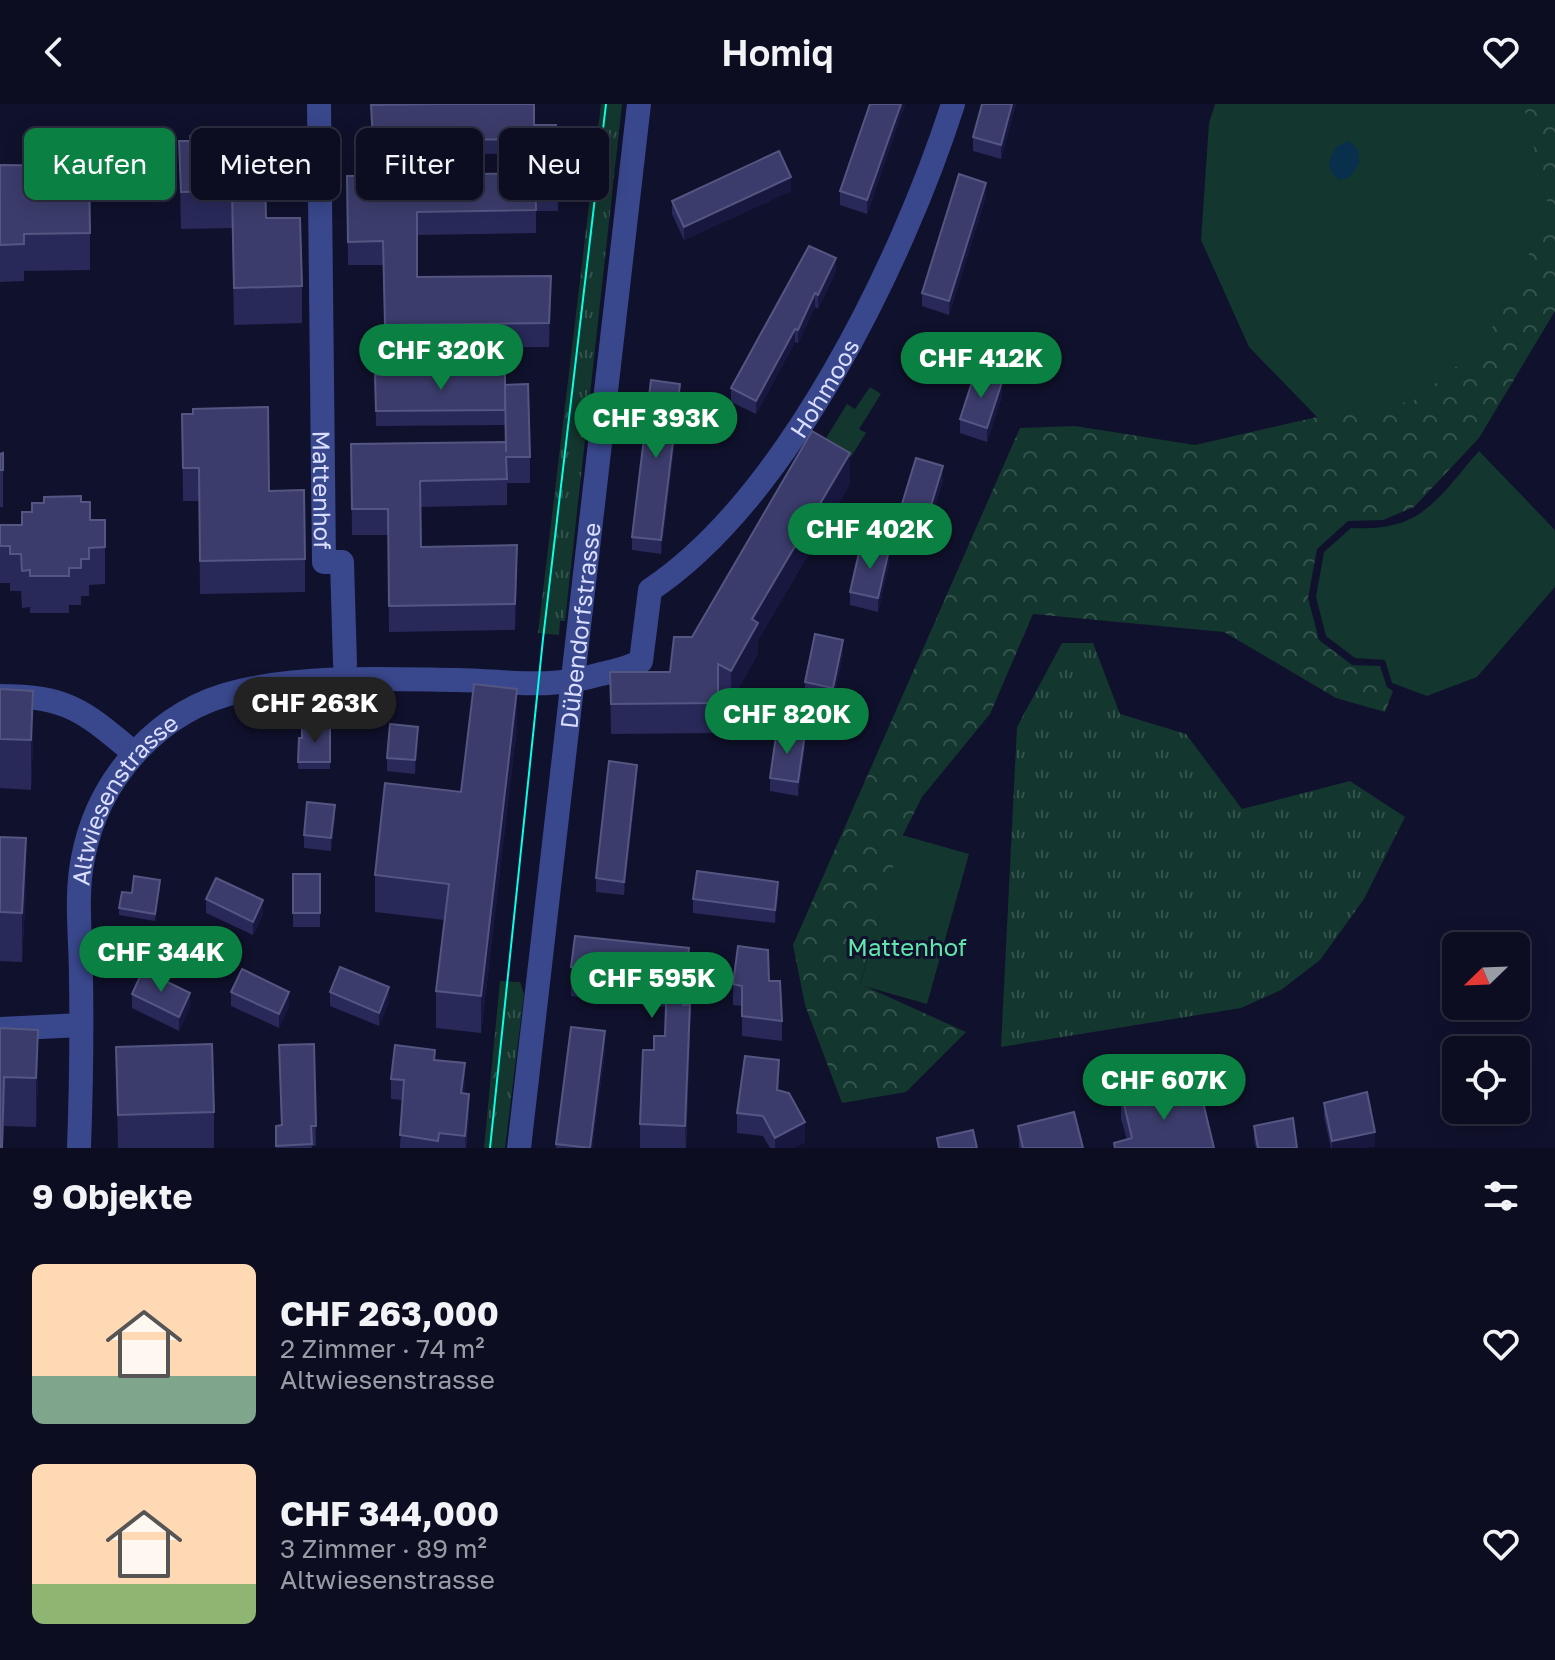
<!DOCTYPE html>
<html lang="de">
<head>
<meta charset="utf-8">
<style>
  :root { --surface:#0c0d21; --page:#1a1b2e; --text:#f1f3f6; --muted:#9a9ca5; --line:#2c2d3f; --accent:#0b8043 }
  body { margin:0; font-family:"Golos Text",sans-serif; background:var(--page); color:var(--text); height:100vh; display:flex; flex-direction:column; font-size:30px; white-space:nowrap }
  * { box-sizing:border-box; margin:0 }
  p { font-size:26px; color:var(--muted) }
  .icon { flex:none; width:44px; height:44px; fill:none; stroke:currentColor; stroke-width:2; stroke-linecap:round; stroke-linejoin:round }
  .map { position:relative; height:1044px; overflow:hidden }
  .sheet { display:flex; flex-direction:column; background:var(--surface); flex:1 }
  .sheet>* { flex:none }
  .guide { position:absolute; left:24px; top:24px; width:800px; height:72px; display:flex; gap:16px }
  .needle { width:52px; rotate:247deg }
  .buttons { position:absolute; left:1442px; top:828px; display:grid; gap:16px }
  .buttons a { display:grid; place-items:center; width:88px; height:88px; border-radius:12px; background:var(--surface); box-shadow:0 4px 20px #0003,0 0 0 2px var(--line); font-size:40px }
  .price { position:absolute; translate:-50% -68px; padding:0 18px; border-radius:28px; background:var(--accent); color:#fff; font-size:26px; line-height:52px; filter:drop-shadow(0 2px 4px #0008) }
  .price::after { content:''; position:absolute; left:50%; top:48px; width:24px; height:18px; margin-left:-12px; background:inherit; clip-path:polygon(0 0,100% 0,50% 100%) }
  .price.current { background:#222; color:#fff }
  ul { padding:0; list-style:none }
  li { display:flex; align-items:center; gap:24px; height:200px; padding:0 32px }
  li span { display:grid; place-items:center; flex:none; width:224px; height:160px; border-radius:12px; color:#555 }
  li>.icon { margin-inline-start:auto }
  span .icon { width:96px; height:96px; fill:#fffc; stroke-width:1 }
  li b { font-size:34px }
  h2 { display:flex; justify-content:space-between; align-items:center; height:96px; padding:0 32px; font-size:34px }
  .pill { padding:0 28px; border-radius:12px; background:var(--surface); box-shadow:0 4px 20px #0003,0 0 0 2px var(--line); font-size:28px; line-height:72px }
  .pill.current { background:var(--accent); color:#fff }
  header { display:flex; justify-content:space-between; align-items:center; height:104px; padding:0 32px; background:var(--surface); font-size:36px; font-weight:600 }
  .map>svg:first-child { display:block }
  .grass { fill:url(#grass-tufts) }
  .forest { fill:url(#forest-crowns) }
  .park { fill:#13362e }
  .water { fill:#082f4c }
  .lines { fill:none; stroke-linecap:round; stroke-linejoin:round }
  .minor { stroke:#39478c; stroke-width:24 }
  .tram { stroke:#06ffe6; stroke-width:2 }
  .wall { fill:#282959 }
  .shaded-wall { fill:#171740 }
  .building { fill:#3b3c6b; stroke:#545682; stroke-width:2 }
  .labels { text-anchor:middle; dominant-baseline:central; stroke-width:6; stroke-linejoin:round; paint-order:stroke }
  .street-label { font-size:24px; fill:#dadeff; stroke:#10112c }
  .park-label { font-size:24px; fill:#60e6a9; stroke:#10112c }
</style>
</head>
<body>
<header><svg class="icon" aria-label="back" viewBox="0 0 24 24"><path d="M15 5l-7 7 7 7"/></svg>Homiq<svg class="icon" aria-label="heart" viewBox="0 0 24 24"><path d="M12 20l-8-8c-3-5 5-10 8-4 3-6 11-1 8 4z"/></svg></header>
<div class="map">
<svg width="1555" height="1044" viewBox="0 0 1555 1044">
  <defs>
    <pattern id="grass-tufts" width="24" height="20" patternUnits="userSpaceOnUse" patternTransform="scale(2)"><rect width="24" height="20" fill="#13362e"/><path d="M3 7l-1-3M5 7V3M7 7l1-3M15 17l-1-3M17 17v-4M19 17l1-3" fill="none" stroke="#35534d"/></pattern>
    <pattern id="forest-crowns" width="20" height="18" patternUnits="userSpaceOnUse" patternTransform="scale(2)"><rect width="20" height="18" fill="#13362e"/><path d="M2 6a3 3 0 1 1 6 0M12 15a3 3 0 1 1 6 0" fill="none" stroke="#35534d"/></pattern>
  </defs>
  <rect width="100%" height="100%" fill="#10112c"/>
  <g class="grass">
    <polygon points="601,0 622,0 565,517 560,517 559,531 538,529"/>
    <polygon points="1062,539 1093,539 1120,610 1186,630 1242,705 1350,677 1405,713 1364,795 1320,856 1281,886 1241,904 1001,943 1017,623"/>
    <polygon points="500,877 520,878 524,890 505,1044 484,1044"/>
  </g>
  <polygon class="forest" points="1407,0 1555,0 1555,207 1479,334 1414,403 1383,416 1348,417 1317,445 1308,494 1319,536 1352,561 1380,562 1387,583 1393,587 1385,608 1336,594 1224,528 1033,510 990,610 922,693 903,731 860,880 966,928 906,988 842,999 805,901 793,841 1020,324 1075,322 1195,341 1317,313"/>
  <g class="park">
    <polygon points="1215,0 1523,0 1550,108 1484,240 1413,297 1317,313 1249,243 1201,136 1209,19"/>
    <polygon points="870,283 881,290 859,325 866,329 849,356 823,339 847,300 855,305"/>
    <path d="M1479 347 1555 426V483L1477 573 1427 592 1392 579 1385 556 1355 554 1326 532 1316 493 1324 448 1351 424C1422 428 1436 396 1479 347Z"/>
    <polygon points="902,731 969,750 927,900 860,881"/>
  </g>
  <polygon class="water" points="1348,37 1358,45 1359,60 1350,73 1339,76 1331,68 1329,57 1336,43"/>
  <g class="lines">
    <g class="minor">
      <path id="s1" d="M319 0 324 458H342L345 560"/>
      <path d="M0 592C67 592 84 607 134 649"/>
      <polyline points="0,925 81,921"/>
      <path id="s2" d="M79 1044C81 988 82 931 81 875 81 834 75 793 83 754 98 674 159 605 240 587 309 571 386 575 457 576 512 577 546 586 601 570 614 567 629 564 641 557L650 486C788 394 903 156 953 0"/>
      <path id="s3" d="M519 1044 639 0"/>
    </g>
    <polyline class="tram" points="490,1044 543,535 606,0"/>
  </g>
  <g class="wall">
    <polygon points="870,0 905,0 867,110 840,101 840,87"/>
    <polygon points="982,0 1016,0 1001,55 973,47 973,33"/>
    <polygon points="371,1 534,21 556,21 558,107 536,107 536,129 417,131 417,173 551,195 549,243 385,244 383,161 348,161 347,72 535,69 535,49 373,52"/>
    <polygon points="179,37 266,114 302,182 302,219 234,221 232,124 181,125"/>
    <polygon points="0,61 90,129 90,166 24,167 24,177 0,178"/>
    <polygon points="791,87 684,136 672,110 672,97"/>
    <polygon points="986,92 949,211 922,202 922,189"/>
    <polygon points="836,167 818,205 815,203 798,239 795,238 756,310 731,298 731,284"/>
    <polygon points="375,271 505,300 530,353 530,379 507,379 507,401 420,403 421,443 517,467 515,526 389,528 388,431 352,431 351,340 506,338 505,321 376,322"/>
    <polygon points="1002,292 987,338 960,329 960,315"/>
    <polygon points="680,294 661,450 632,446 632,433"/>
    <polygon points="182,310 269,387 305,455 305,488 200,490 199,397 183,397"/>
    <polygon points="0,350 3,366 3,403 0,403"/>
    <polygon points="943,376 929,422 902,414 902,400"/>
    <polygon points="850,380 758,536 758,549 731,598 718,590 718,629 611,630 610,568 670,568 692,533"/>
    <polygon points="81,398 90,416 105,416 105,480 89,481 89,492 81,492 81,501 69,501 69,509 30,509 30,503 22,504 21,487 10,487 10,479 0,479 0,421 22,421 32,408"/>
    <polygon points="889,460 878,508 850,501 850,488"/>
    <polygon points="843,549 833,598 805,592 805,578"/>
    <polygon points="0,585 33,636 31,686 0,684"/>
    <polygon points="517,622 481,929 436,924 436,887 444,816 375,808 375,771 461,688"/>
    <polygon points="330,624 330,665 298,665 299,634 302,634"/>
    <polygon points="418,636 415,670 387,667 387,654"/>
    <polygon points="805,643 798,692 770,687 770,674"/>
    <polygon points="637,674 624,791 596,788 596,774"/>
    <polygon points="335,714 331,747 304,744 304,731"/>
    <polygon points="0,733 26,783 22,858 0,857"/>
    <rect x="293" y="770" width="27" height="53"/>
    <polygon points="160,783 155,817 119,811 119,804"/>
    <polygon points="778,791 775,819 693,809 693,795"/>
    <polygon points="206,795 263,810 253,831 206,809"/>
    <polygon points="571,863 689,874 686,901 690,931 686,1044 640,1044 640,1020 654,946 665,932 666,903 571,892"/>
    <polygon points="769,877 782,917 782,937 742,932 742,902 733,901 733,880"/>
    <polygon points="231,888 289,902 279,924 231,902"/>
    <polygon points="330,888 389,897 379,922 330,902"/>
    <polygon points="132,890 190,903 179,927 132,904"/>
    <polygon points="0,924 38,975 36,1023 4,1022"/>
    <polygon points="314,940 316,1042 312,1042 312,1044 276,1044 276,1022 281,1021 279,941"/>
    <polygon points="116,943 214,1008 214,1044 118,1044"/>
    <polygon points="605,947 592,1044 556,1044 556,1040"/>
    <polygon points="435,956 465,980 464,989 469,1010 466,1044 400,1044 402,996 391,995 391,975"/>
    <polygon points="779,976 778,987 805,1038 794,1044 770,1044 763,1032 737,1029 737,1009"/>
    <polygon points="1121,988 1166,1003 1214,1044 1114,1044 1114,1039 1127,1036 1121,1015"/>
    <polygon points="1324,999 1375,1042 1366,1044 1331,1044 1324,1013"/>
    <polygon points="1018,1022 1083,1044 1019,1044"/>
    <polygon points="1254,1022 1297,1044 1256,1044 1254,1036"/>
  </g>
  <g class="shaded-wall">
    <polygon points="901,0 905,0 867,110 867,96"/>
    <polygon points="1012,0 1016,0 1001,55 1001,41"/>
    <polygon points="791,73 791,87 684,136 684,123"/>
    <polygon points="986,79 986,92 949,211 949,197"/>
    <polygon points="836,154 836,167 818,205 818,191"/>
    <polygon points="551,172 551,195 549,243 549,219"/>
    <polygon points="815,189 815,203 798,239 798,226"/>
    <polygon points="795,225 795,238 756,310 756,297"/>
    <polygon points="1002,278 1002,292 987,338 987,324"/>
    <polygon points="680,280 680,294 661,450 661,436"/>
    <polygon points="850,349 850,380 758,536 758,549 731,598 731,567 752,515"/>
    <polygon points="943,362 943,376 929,422 929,408"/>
    <polygon points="517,441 517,467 515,526 515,500"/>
    <polygon points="889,446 889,460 878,508 878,494"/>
    <polygon points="843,536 843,549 833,598 833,584"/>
    <polygon points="517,585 517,622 481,929 481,892"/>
    <polygon points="33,587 33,636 31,686 31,636"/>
    <polygon points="418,623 418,636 415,670 415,656"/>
    <polygon points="805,630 805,643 798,692 798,678"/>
    <polygon points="637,661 637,674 624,791 624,778"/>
    <polygon points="335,701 335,714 331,747 331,734"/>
    <polygon points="26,734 26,783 22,858 22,809"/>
    <polygon points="778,778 778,791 775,819 775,806"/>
    <polygon points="263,796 263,810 253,831 253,818"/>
    <polygon points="689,844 689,874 683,931 683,901"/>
    <polygon points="389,883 389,897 379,922 379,909"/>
    <polygon points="289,888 289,902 279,924 279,910"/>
    <polygon points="190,889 190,903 179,927 179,913"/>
    <polygon points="690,901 690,931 685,1044 685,1022"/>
    <polygon points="38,926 38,975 36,1023 36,974"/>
    <polygon points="605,927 605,947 592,1044 590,1044"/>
    <polygon points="465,959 465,980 461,1009 461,989"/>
    <polygon points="4,973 4,1022 3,1044 2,1044"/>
    <polygon points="469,990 469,1010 465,1044 465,1032"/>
    <polygon points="805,1018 805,1038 794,1044 775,1044 775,1034"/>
    <polygon points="1375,1028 1375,1042 1366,1044 1332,1044 1332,1037"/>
  </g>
  <g class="building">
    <polygon points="437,0 534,0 534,21 556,21 558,93 535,93 535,35 373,37 371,1"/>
    <polygon points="870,0 901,0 867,96 840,87"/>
    <polygon points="982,0 1012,0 1001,41 973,33"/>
    <polygon points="264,30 266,114 300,114 302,182 234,184 232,87 181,88 179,37 190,37 190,32"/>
    <polygon points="779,47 791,73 684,123 672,97"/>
    <polygon points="0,61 89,62 90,129 24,130 24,140 0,141"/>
    <polygon points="535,69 536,106 417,108 417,173 551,172 549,219 385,221 383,137 348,138 347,72"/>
    <polygon points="959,70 986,79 949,197 922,189"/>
    <polygon points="809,142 836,154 818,191 815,189 798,226 795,225 756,297 731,284"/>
    <polygon points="505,269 505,306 376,307 375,271"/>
    <polygon points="975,269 1002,278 987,324 960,315"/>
    <polygon points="651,276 680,280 661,436 632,433"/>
    <polygon points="528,280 530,353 506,353 507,375 420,377 421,443 517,441 515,500 389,502 388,405 352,405 351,340 506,338 506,348 505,281"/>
    <polygon points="268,303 269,387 304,386 305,455 200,457 199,364 183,364 182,310 193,310 193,305"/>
    <polygon points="812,327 850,349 752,515 758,519 731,567 718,560 718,599 611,600 610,568 670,568 674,533 692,533"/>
    <polygon points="3,349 3,366 0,366 0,350"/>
    <polygon points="916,354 943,362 929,408 902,400"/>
    <polygon points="81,392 81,398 90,398 90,416 105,416 105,443 89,444 89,455 81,455 81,464 69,464 69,472 30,472 30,466 22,467 21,450 10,450 10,442 0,442 0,421 22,421 22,408 32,408 32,399 44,399 44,393"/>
    <polygon points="861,440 889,446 878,494 850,488"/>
    <polygon points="815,530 843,536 833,584 805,578"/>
    <polygon points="474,580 517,585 481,892 436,887 449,780 375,771 385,679 461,688"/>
    <polygon points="0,585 33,587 31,636 0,635"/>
    <polygon points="390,620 418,623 415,656 387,654"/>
    <polygon points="302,624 330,624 330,658 298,658 299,634 302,634"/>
    <polygon points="777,625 805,630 798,678 770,674"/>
    <polygon points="609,657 637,661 624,778 596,774"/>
    <polygon points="307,698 335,701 331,734 304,731"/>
    <polygon points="0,733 26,734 22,809 0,808"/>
    <polygon points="697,767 778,778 775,806 693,795"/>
    <rect x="293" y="770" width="27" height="39"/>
    <polygon points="134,772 160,776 155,810 119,804 122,788 132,789"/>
    <polygon points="216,774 263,796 253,818 206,795"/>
    <polygon points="575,832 689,844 683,901 690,901 685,1022 640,1020 643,946 654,946 654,932 665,932 667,873 571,863"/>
    <polygon points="738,842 768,846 769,877 780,877 782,917 742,912 742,882 733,880"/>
    <polygon points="340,863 389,883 379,909 330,888"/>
    <polygon points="242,865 289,888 279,910 231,888"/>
    <polygon points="143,866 190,889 179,913 132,890"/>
    <polygon points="571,923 605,927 590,1044 556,1040"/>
    <polygon points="0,924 38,926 36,974 4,973 2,1044 0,1044"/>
    <polygon points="212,940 214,1008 118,1011 116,943"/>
    <polygon points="314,940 316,1022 311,1022 312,1040 276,1042 276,1022 282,1021 279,941"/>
    <polygon points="395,941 435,946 434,956 465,959 461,989 469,990 465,1032 439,1029 438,1037 400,1031 404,976 391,975"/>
    <polygon points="745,952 779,956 777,986 789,989 805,1018 775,1034 763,1012 737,1009"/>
    <polygon points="1160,979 1166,1003 1202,994 1214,1044 1115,1044 1114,1039 1132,1034 1121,988"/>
    <polygon points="1367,988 1375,1028 1332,1037 1324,999"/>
    <polygon points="1074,1008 1083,1044 1023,1044 1018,1022"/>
    <polygon points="1293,1014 1297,1044 1258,1044 1254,1022"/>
    <polygon points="973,1026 977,1044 939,1044 937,1034"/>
  </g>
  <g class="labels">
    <g class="street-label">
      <text stroke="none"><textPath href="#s2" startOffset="1278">Hohmoos</textPath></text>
      <text stroke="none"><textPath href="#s1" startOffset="386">Mattenhof</textPath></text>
      <text stroke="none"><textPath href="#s3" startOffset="526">Dübendorfstrasse</textPath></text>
      <text stroke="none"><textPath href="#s2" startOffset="362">Altwiesenstrasse</textPath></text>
    </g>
    <g class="park-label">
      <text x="907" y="842">Mattenhof</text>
    </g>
  </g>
</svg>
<div class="buttons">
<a><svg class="needle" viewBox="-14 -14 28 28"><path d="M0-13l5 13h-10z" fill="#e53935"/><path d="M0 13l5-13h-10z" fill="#9a9ca5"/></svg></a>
<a><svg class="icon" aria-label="locate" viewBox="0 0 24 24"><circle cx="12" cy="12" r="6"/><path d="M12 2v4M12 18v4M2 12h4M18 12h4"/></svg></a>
</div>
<b class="price" style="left:441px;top:288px">CHF 320K</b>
<b class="price" style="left:981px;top:296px">CHF 412K</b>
<b class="price" style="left:656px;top:356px">CHF 393K</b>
<b class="price" style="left:870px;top:467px">CHF 402K</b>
<b class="price current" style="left:315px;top:641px">CHF 263K</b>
<b class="price" style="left:787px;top:652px">CHF 820K</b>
<b class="price" style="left:161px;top:890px">CHF 344K</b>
<b class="price" style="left:652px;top:916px">CHF 595K</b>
<b class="price" style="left:1164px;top:1018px">CHF 607K</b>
<div class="guide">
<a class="pill current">Kaufen</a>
<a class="pill">Mieten</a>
<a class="pill">Filter</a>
<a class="pill">Neu</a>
</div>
</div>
<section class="sheet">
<h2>9 Objekte<svg class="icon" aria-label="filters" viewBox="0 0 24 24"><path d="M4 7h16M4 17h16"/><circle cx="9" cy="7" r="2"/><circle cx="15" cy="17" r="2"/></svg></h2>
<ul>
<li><span style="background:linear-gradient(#ffd9b3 70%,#7fa58c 0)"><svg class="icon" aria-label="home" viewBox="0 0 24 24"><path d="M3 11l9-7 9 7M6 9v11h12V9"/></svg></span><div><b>CHF 263,000</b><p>2 Zimmer · 74 m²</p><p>Altwiesenstrasse</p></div><svg class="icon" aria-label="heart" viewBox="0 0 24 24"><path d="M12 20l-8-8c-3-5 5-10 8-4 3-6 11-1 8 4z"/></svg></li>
<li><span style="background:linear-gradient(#ffd9b3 75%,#8fb573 0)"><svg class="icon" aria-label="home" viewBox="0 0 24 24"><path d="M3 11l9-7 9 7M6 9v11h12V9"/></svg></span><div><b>CHF 344,000</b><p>3 Zimmer · 89 m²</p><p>Altwiesenstrasse</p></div><svg class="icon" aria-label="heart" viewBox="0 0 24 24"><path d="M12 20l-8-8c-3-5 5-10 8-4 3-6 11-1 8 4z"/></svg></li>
</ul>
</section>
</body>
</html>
